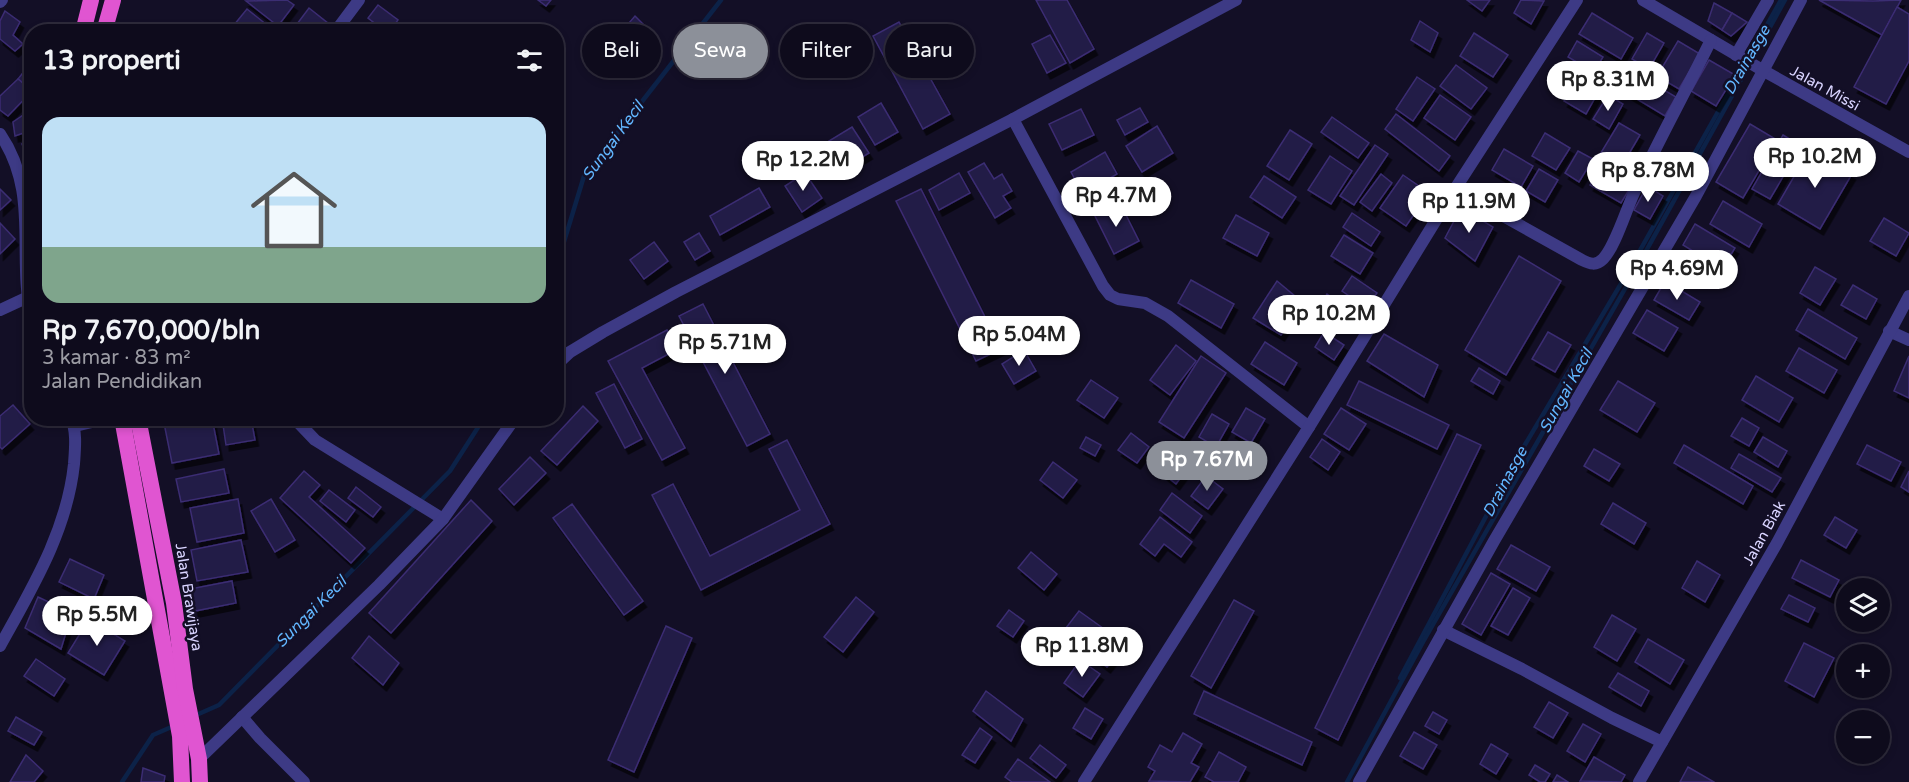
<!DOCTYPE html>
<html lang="id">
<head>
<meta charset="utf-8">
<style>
  :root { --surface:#0e0b1c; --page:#171425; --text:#f1f3f6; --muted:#9b9ba3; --line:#2e2b3b; --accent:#8c9099 }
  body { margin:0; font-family:"Varela Round",sans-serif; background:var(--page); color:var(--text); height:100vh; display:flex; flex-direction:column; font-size:22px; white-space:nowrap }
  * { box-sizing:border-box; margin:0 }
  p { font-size:20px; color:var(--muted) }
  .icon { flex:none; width:33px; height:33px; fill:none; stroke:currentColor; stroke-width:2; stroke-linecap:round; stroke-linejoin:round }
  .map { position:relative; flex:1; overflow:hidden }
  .details { position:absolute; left:24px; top:24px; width:540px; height:402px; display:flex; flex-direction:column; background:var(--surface); border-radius:24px; box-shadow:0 3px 9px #0003,0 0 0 2px var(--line) }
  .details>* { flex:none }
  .guide { position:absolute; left:582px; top:24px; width:570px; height:54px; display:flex; gap:12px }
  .fabs { position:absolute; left:1836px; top:578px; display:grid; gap:12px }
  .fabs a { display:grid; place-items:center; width:54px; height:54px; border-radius:50%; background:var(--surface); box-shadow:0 3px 9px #0003,0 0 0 2px var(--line); font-size:30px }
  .price { position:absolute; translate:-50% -51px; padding:0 14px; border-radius:21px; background:#fff; color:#222; font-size:20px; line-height:39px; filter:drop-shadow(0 2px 3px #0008) }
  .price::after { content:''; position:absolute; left:50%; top:36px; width:18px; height:14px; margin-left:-9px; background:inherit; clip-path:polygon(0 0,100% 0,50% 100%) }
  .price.on { background:var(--accent); color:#fff }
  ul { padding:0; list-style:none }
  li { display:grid; align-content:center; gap:12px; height:318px; padding:0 18px }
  li span { display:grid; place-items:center; height:186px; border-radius:18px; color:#555 }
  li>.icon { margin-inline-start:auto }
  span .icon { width:108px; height:108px; fill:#fffc; stroke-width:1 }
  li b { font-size:26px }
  h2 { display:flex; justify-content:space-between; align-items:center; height:72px; padding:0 18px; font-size:26px }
  .chip { padding:0 21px; border-radius:27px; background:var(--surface); box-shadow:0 3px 9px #0003,0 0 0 2px var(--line); font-size:21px; line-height:54px }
  .chip.on { background:var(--accent); color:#fff }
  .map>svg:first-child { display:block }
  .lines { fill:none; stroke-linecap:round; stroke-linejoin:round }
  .stream { stroke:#0c2248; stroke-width:4.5 }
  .building { fill:#241b47; stroke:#3b2d73; stroke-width:1.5; filter:url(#shadow) }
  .minor { stroke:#3d3a85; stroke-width:12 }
  .trunk { stroke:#e055d1; stroke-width:16 }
  .labels { text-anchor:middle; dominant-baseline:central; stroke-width:5; stroke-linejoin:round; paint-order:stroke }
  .street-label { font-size:15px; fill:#d9d4ff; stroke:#130f26 }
  .water-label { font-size:16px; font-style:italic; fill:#62b6ff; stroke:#130f26 }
</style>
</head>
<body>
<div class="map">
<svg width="1909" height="782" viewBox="0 0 1909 782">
  <defs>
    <filter id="shadow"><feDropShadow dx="3.5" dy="6" stdDeviation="0" flood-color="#0009"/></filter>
  </defs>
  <rect width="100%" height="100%" fill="#130f26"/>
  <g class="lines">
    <g class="stream">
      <polyline points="556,268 584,176 721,0"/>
      <polyline points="1400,678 1517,458 1625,277 1781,0"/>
      <polyline points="194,716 219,705 450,471 484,418"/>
      <polyline points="122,782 153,735 176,725"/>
      <polyline points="1347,782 1423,642 1630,280 1785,0"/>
    </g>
  </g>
  <g class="building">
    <polygon points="287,0 294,5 278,26 246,1"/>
    <polygon points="538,0 551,0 546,6"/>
    <polygon points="1036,0 1067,0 1094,49 1070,63"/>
    <polygon points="1467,0 1490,0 1482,11"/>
    <polygon points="1521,0 1544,1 1531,24 1514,13"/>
    <polygon points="1819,0 1873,1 1901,0 1882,35"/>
    <polygon points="1714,3 1732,13 1722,30 1708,21"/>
    <polygon points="378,5 398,20 389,32 386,32 368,18"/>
    <polygon points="1897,7 1909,14 1909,61 1886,104 1854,87"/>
    <polygon points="309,8 329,24 323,32 291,32"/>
    <polygon points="247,9 272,29 269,32 243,32 234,25"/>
    <polygon points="5,11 20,22 13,35 23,44 15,51 0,39 0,21"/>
    <polygon points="1592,13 1633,38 1621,59 1579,34"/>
    <polygon points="1732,13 1747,22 1731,36 1722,30"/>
    <polygon points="635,16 653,34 642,49 623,30"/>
    <polygon points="1420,21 1438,33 1430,52 1411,40"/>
    <polygon points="899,22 950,114 923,129 873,36"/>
    <polygon points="1474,33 1508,55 1493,77 1460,56"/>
    <polygon points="1647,33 1664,43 1649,69 1632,59"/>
    <polygon points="1050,35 1066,63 1047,73 1032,44"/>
    <polygon points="1577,41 1603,57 1594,72 1568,57"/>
    <polygon points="1678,41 1700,54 1679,89 1657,76"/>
    <polygon points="1709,60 1735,75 1716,106 1691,91"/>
    <polygon points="29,65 32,67 32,89 18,79"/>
    <polygon points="1456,65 1487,88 1471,109 1440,86"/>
    <polygon points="1623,66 1676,97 1665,116 1612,84"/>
    <polygon points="1579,76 1600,89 1586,114 1564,101"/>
    <polygon points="1417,77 1435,89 1413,121 1396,109"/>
    <polygon points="18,79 32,91 8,116 0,110 0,96"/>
    <polygon points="1440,95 1471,117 1455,140 1424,118"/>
    <polygon points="1608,95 1623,104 1609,129 1593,119"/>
    <polygon points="881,103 898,132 875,145 858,117"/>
    <polygon points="1140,108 1148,122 1125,135 1117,120"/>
    <polygon points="32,109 32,130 15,136 13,122"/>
    <polygon points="1081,109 1094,135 1062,150 1049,124"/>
    <polygon points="1396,114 1450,156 1439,171 1385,129"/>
    <polygon points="1332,117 1369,143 1358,158 1321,132"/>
    <polygon points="1619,123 1640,135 1620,169 1599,156"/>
    <polygon points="1750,124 1777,140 1743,198 1716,182"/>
    <polygon points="1157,126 1173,153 1142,172 1126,146"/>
    <polygon points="852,127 869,153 846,167 829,141"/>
    <polygon points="1290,130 1312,144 1289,180 1267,166"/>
    <polygon points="1545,133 1570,148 1556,170 1532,156"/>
    <polygon points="1783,135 1801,146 1770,199 1752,189"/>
    <polygon points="32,140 32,156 27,157 22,144"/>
    <polygon points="1375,145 1388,154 1354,205 1340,196"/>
    <polygon points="1504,149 1533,166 1521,187 1492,170"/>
    <polygon points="1810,149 1852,174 1820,229 1778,204"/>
    <polygon points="1578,151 1593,159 1579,182 1565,173"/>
    <polygon points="1105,152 1117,174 1083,194 1071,172"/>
    <polygon points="1330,156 1352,171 1331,204 1308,190"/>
    <polygon points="27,157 32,157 32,182"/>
    <polygon points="984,163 994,179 1002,174 1012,191 1003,196 1011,208 995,218 968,172"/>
    <polygon points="1539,169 1558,180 1545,202 1526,191"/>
    <polygon points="1599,170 1630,188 1621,203 1590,185"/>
    <polygon points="805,173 822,198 802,212 785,186"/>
    <polygon points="959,173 970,193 939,210 929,190"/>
    <polygon points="1381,174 1392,183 1372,211 1360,202"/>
    <polygon points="1403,175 1429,193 1406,226 1380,208"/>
    <polygon points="1264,176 1296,197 1282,218 1250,197"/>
    <polygon points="1647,186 1663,196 1650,219 1634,210"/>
    <polygon points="759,188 770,207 720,235 710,216"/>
    <polygon points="0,189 11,200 0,210"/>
    <polygon points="921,189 1001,349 976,361 896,201"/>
    <polygon points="1119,201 1139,241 1114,254 1094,214"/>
    <polygon points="1723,201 1762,224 1749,247 1710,224"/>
    <polygon points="1461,208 1493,227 1475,261 1445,238"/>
    <polygon points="1352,213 1380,232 1371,246 1343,227"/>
    <polygon points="1236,215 1269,233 1257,256 1223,238"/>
    <polygon points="1884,218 1909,233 1896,256 1870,241"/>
    <polygon points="0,223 15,239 0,254"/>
    <polygon points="1695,224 1735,248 1722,269 1683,245"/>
    <polygon points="699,233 710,251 695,260 684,242"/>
    <polygon points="1344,235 1373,253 1360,274 1331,256"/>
    <polygon points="654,242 668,261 644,279 630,260"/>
    <polygon points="1519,256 1561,281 1506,375 1465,350"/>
    <polygon points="1815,267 1836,279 1820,305 1800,293"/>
    <polygon points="1352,276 1377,293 1367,308 1342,291"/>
    <polygon points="1191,280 1234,304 1221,328 1178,303"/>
    <polygon points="1277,281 1302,302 1281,335 1253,318"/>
    <polygon points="1665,281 1700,302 1689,320 1654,300"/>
    <polygon points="1853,285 1877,299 1866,319 1841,305"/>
    <polygon points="1327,294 1348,308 1336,327 1315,313"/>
    <polygon points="703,304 770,434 747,446 679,316"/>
    <polygon points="1808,309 1857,338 1845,359 1796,330"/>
    <polygon points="1647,310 1678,328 1664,351 1633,333"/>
    <polygon points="667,330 678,349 642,368 685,448 662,460 608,361"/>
    <polygon points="1324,332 1344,345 1334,360 1315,347"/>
    <polygon points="1548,332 1571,345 1555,372 1532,359"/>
    <polygon points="1384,334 1438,365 1424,397 1367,361"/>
    <polygon points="1265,342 1297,363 1284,385 1251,364"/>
    <polygon points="1176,345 1196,361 1170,395 1150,380"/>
    <polygon points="1799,348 1837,370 1824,393 1786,371"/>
    <polygon points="1024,350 1036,371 1014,384 1002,364"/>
    <polygon points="1201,356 1226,373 1184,438 1159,422"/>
    <polygon points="1909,356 1909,398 1894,391"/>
    <polygon points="1479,368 1500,381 1493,394 1471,381"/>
    <polygon points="1756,376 1793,398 1779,422 1742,400"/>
    <polygon points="1091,380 1118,398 1104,418 1077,400"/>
    <polygon points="1359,381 1449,425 1437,449 1347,405"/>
    <polygon points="1618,381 1655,403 1637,432 1600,410"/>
    <polygon points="614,384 642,439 625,448 596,393"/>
    <polygon points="13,405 30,424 2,449 0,447 0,416"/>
    <polygon points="583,406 598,421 557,465 541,451"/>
    <polygon points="1246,408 1265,419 1251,443 1232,432"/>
    <polygon points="1341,408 1366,424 1349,450 1324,434"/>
    <polygon points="1212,414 1229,424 1216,447 1199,437"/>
    <polygon points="163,418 212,418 219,454 172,463"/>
    <polygon points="222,418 251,418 255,440 226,445"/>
    <polygon points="1742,418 1759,428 1749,446 1731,436"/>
    <polygon points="1131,433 1149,447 1137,463 1118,450"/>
    <polygon points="1457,434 1481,445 1338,740 1315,728"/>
    <polygon points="1086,437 1101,445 1095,456 1080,448"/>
    <polygon points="1763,437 1787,451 1778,467 1754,452"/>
    <polygon points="1322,439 1340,452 1328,470 1310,457"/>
    <polygon points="787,440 830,524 701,590 652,495 673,484 710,556 800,510 769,449"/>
    <polygon points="1684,445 1753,486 1743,504 1674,463"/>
    <polygon points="1867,445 1901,462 1891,481 1857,464"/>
    <polygon points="1594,449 1620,464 1609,481 1584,466"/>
    <polygon points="1175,451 1191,464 1176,484 1160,471"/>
    <polygon points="1739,454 1781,478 1772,492 1731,468"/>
    <polygon points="530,457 546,473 514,505 499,489"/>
    <polygon points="1053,462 1077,480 1063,498 1040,480"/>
    <polygon points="224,469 229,493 181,502 176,479"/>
    <polygon points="304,471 320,485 309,497 365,548 351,563 280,498"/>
    <polygon points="1909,471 1909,492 1901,487"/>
    <polygon points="1206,476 1223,489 1208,509 1191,496"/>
    <polygon points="356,487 381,507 373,517 348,498"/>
    <polygon points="329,490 355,510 346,522 320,501"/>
    <polygon points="1172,493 1202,516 1190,533 1160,510"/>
    <polygon points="238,499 244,533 197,542 190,508"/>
    <polygon points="271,499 295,540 275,552 251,511"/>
    <polygon points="471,500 492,521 391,633 369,613"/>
    <polygon points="1613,503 1646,523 1634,544 1601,524"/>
    <polygon points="572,504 643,601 624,615 553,518"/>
    <polygon points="1160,517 1192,542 1181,557 1164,544 1155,556 1140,544"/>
    <polygon points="1835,517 1857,530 1846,548 1824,535"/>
    <polygon points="241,540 248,572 197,581 191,550"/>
    <polygon points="1511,545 1550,567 1536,591 1497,569"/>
    <polygon points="1031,552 1057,574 1044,590 1018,568"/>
    <polygon points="70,559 104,575 94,599 59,582"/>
    <polygon points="1801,560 1839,580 1830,597 1792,578"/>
    <polygon points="1697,561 1720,575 1705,602 1682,588"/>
    <polygon points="1491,573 1510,584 1481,635 1462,624"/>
    <polygon points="232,581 236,603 195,611 190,589"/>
    <polygon points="1513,588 1530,598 1508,635 1491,626"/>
    <polygon points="1789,595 1815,608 1808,622 1781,609"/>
    <polygon points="38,597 72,613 61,649 25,628"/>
    <polygon points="856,597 874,612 843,652 824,637"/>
    <polygon points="1234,600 1254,611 1211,688 1191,676"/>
    <polygon points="1009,610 1024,621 1013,637 997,626"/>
    <polygon points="1079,611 1125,644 1107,667 1062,633"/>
    <polygon points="1612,615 1636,629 1617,661 1594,647"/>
    <polygon points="89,619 125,641 104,675 68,653"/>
    <polygon points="666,626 692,638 634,772 608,760"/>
    <polygon points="369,636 399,663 383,685 352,658"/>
    <polygon points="1648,639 1684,660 1670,684 1635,662"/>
    <polygon points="1804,643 1834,658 1814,697 1785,681"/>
    <polygon points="36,659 65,679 54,696 24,676"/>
    <polygon points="1080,660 1100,674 1083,697 1064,683"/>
    <polygon points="1618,673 1649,691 1641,706 1609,687"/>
    <polygon points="986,691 1023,719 1011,741 973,711"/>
    <polygon points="1204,691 1312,742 1302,765 1194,714"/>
    <polygon points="1549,702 1568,713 1553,738 1534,727"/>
    <polygon points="1085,708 1103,719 1091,739 1073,728"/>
    <polygon points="1433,712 1447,720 1439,734 1425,726"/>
    <polygon points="16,717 42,732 34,745 8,731"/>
    <polygon points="1583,724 1601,734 1585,762 1567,751"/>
    <polygon points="980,728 992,737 975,763 962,755"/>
    <polygon points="1414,732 1437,745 1423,769 1400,756"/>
    <polygon points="1183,733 1202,744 1191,763 1199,767 1190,782 1149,781 1155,771 1148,767 1160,745 1172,752"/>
    <polygon points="1491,744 1508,754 1496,774 1480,764"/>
    <polygon points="1040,745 1066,765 1056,778 1030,758"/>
    <polygon points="1219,752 1246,767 1238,782 1214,782 1205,777"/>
    <polygon points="26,755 43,771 34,782 10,782"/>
    <polygon points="1594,757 1625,775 1621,782 1580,781"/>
    <polygon points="1018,759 1050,782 1012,782 1005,777"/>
    <polygon points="1535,765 1550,774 1545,782 1540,782 1529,775"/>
    <polygon points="1688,767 1714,782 1680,782"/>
    <polygon points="143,768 165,776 164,782 141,782"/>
    <polygon points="1557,775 1568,782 1553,782"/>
  </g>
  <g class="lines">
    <g class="minor">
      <polyline points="1643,0 1764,71 1909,152"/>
      <polyline points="0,2 2,0"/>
      <polyline points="335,32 359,0"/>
      <polyline points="1736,55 1768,0"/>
      <polyline points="1013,119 1103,286 1110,295 1118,299 1145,303 1168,316 1309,427"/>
      <path d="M0 134C41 194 16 256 32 320"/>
      <path d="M1455 189 1582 260C1590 264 1596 266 1603 259 1615 247 1626 210 1634 193 1658 141 1686 91 1711 40"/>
      <polyline points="0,310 26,298"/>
      <polyline points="1889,331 1909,340"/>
      <polyline points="556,365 570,352 603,332 676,292 1013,119 1236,0"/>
      <polyline points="294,418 315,440 443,519"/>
      <polyline points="75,426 109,418"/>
      <polyline points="1443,630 1522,669 1612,718 1662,742"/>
      <path d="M0 646C32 588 67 531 74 464 75 449 77 432 71 418"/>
      <polyline points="242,717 260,738 304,782"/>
      <polyline points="199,759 379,585 443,519 515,418"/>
      <polyline points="1084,782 1309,427 1455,189 1577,0"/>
      <polyline points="1359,782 1494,541 1696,196 1801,0"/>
      <polyline points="1639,782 1777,543 1909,296"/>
    </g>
    <g class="trunk">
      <polyline points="83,32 91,0"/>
      <polyline points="104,32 113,0"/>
      <polyline points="122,418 180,736 182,782"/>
      <polyline points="138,418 174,603 185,689 199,759 200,782"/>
    </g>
  </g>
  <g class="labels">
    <g class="street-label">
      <text transform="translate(1825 88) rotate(29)">Jalan Missi</text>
      <text transform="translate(1764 533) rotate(-61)">Jalan Biak</text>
      <text transform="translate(189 597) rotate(81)">Jalan Brawijaya</text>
    </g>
    <g class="water-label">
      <text transform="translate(1747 60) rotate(-60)">Drainasge</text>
      <text transform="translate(613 141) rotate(-54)">Sungai Kecil</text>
      <text transform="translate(1566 391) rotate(-61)">Sungai Kecil</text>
      <text transform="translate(1505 482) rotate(-62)">Drainasge</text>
      <text transform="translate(311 612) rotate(-45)">Sungai Kecil</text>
    </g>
  </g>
</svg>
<div class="fabs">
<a><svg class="icon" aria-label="layers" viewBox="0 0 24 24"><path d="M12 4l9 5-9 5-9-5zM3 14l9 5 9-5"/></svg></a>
<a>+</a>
<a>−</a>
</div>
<b class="price" style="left:1608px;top:112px">Rp 8.31M</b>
<b class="price" style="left:1815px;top:189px">Rp 10.2M</b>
<b class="price" style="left:803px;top:192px">Rp 12.2M</b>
<b class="price" style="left:1648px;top:203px">Rp 8.78M</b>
<b class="price" style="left:1116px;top:228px">Rp 4.7M</b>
<b class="price" style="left:1469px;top:234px">Rp 11.9M</b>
<b class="price" style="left:1677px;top:301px">Rp 4.69M</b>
<b class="price" style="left:1329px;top:346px">Rp 10.2M</b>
<b class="price" style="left:1019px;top:367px">Rp 5.04M</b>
<b class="price" style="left:725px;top:375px">Rp 5.71M</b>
<b class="price on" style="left:1207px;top:492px">Rp 7.67M</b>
<b class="price" style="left:97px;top:647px">Rp 5.5M</b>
<b class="price" style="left:1082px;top:678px">Rp 11.8M</b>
<div class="guide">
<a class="chip">Beli</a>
<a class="chip on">Sewa</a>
<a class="chip">Filter</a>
<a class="chip">Baru</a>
</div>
<section class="details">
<h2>13 properti<svg class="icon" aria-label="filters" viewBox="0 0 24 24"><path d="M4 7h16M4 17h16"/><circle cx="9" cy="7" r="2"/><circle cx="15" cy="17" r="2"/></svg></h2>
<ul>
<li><span style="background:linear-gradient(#bfe0f5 70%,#7fa58c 0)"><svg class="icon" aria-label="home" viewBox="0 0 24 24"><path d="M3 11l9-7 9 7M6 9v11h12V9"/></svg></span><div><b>Rp 7,670,000/bln</b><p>3 kamar · 83 m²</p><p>Jalan Pendidikan</p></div></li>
</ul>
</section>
</div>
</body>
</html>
